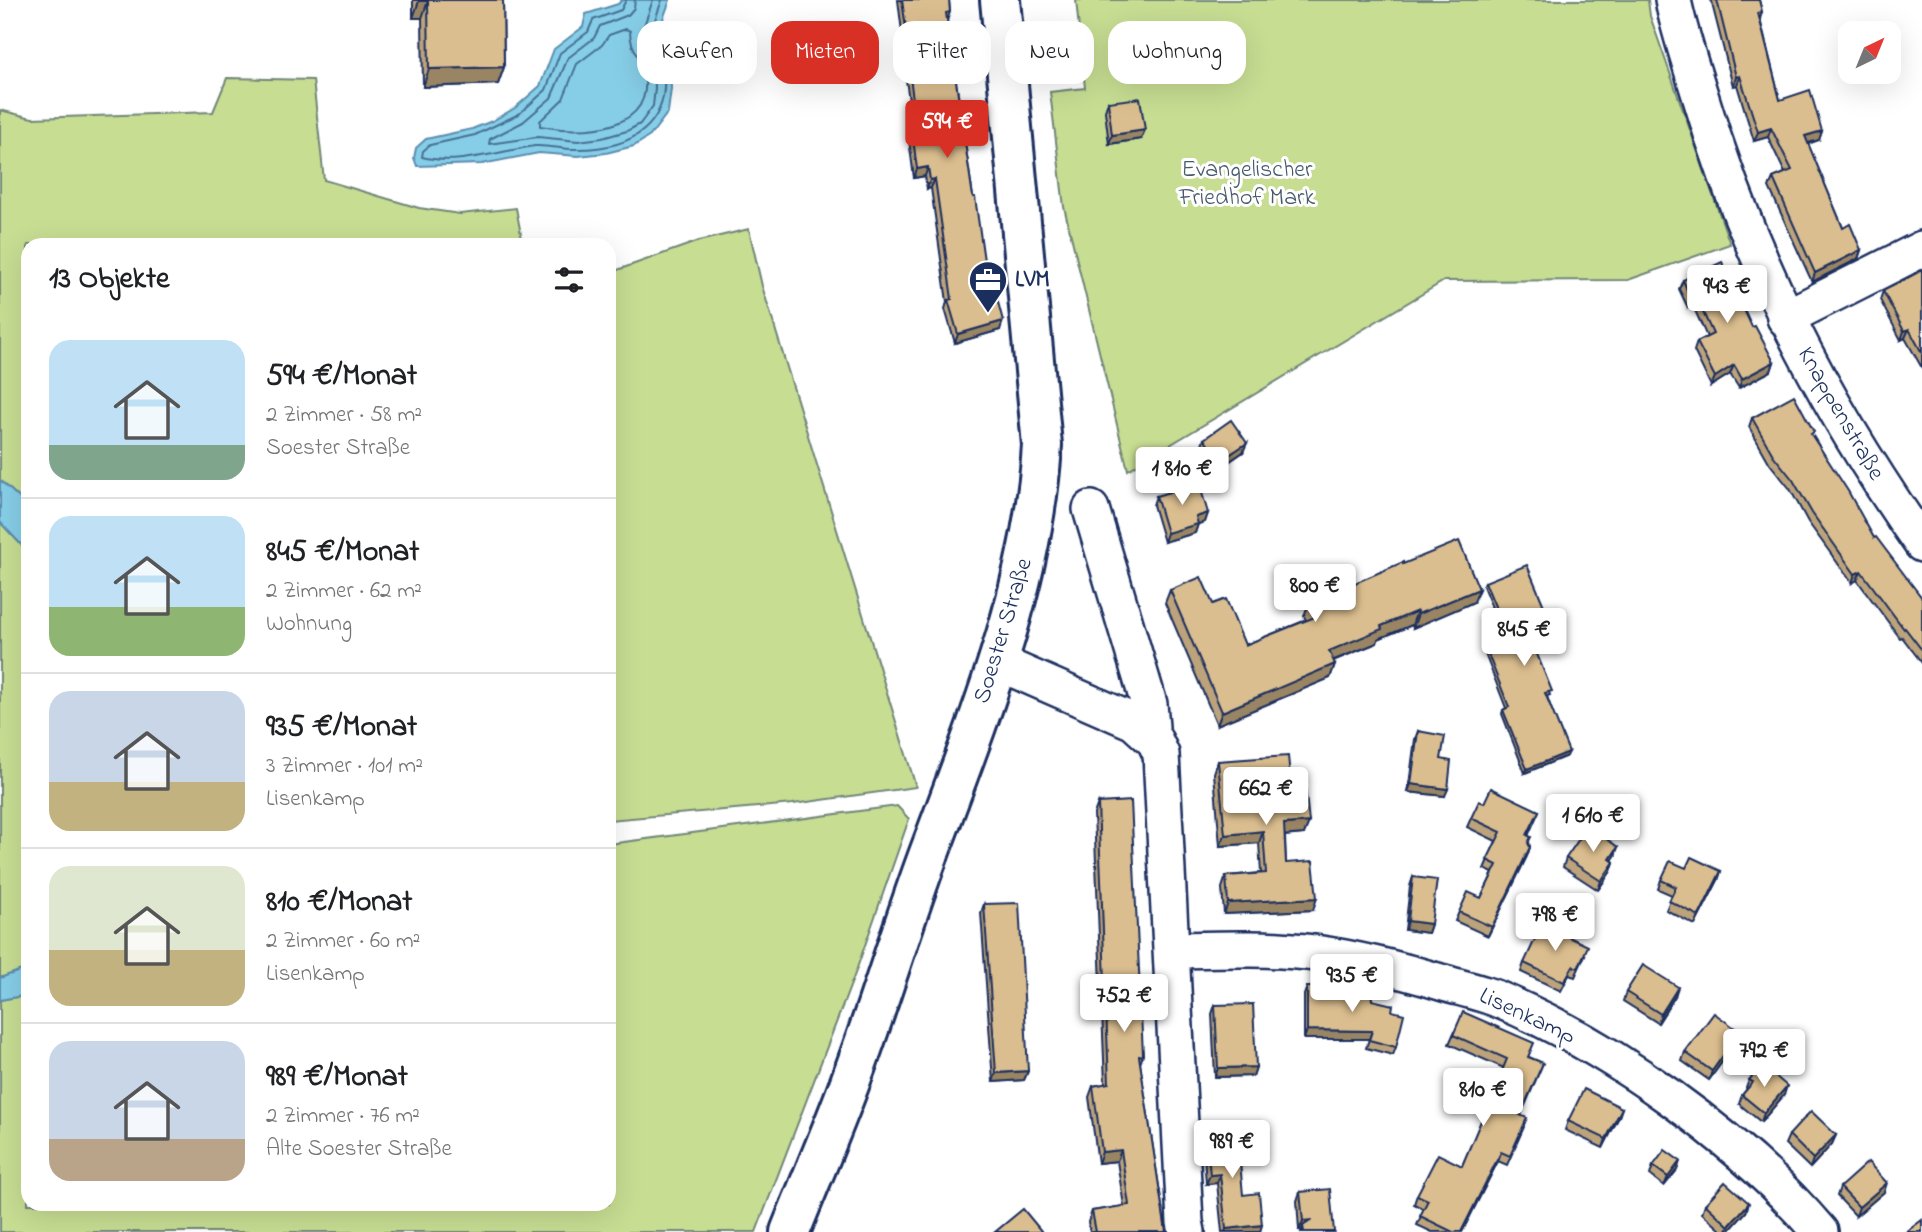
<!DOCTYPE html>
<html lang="de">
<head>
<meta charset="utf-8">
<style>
  :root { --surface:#fff; --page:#f6f6f6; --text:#202124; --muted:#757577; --line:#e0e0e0; --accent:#d93025 }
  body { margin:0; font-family:"Indie Flower",sans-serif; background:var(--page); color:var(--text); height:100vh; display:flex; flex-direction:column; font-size:26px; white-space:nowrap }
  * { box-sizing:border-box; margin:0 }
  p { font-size:23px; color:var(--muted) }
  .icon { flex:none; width:38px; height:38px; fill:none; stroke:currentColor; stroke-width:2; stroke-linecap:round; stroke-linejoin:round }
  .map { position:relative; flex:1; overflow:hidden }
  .sheet { position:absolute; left:21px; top:238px; width:595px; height:973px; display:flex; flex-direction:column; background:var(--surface); border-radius:21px; box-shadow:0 7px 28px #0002 }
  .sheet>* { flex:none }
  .hud { position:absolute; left:637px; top:21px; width:665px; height:63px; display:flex; gap:14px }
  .needle { width:46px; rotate:43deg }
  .tools { position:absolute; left:1838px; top:21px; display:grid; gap:14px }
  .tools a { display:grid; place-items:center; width:63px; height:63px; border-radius:14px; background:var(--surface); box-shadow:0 7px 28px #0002; font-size:35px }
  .price { position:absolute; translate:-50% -60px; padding:0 16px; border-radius:7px; background:#fff; color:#222; font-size:23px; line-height:46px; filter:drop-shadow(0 2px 4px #0008) }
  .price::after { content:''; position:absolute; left:50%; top:42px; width:21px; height:16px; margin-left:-10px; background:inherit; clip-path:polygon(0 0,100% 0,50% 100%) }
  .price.active { background:var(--accent); color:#fff }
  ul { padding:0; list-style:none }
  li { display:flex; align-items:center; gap:21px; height:175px; padding:0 28px }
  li+li { border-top:2px solid var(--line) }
  li span { display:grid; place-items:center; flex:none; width:196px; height:140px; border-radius:21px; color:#555 }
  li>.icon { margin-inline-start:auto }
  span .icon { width:84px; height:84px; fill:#fffc; stroke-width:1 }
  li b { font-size:30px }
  h2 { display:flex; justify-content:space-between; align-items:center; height:84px; padding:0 28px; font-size:30px }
  .tag { padding:0 24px; border-radius:21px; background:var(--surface); box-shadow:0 7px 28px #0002; font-size:24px; line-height:63px }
  .tag.active { background:var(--accent); color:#fff }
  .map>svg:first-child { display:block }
  .green { fill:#c7dd92; stroke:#718678; stroke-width:2 }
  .water { fill:#86cee7; stroke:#5b8eb0; stroke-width:2 }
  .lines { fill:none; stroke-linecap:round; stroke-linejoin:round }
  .shore { stroke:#466f95; stroke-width:2 }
  .minor-casing { stroke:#1b2f5e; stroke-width:40 }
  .major-casing { stroke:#1b2f5e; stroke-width:44 }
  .minor { stroke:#fff; stroke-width:35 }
  .major { stroke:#fff; stroke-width:38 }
  .wall { fill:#bca37b; stroke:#1b2f5e; stroke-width:2 }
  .shaded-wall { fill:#998564; stroke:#1b2f5e; stroke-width:2 }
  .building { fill:#dbbe8f; stroke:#1b2f5e; stroke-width:2 }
  .labels { text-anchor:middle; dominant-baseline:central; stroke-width:6; stroke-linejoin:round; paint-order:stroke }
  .park-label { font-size:24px; fill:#465a6b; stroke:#fff }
  .poi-label { font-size:24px; font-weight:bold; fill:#1b2f5e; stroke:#fff; text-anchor:start }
  .street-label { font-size:24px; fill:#1b2f5e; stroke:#fff }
</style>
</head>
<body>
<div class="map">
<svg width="1922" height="1232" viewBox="0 0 1922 1232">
  <rect width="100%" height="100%" fill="#fff"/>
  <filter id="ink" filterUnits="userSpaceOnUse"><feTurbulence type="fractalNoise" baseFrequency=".0143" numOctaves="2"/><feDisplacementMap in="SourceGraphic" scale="14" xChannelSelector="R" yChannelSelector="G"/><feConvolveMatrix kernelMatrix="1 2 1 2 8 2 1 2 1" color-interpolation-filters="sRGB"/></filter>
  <g filter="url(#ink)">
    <g class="green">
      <polygon points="1076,0 1648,0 1650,16 1730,244 1628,280 1444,281 1128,470 1064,207 1050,92 1085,88"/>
      <polygon points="227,78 313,80 324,180 419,208 460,214 516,208 523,245 28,245 28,506 0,480 0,110 32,118 213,112"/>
      <polygon points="749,229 762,286 916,787 793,804 609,820 609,273 699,241"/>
      <polygon points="0,522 28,552 28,968 0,978"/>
      <polygon points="897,806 909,819 856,971 756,1232 0,1232 0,1000 28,995 28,1204 609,1204 609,844"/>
    </g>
    <g class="water">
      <polygon points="622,0 670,0 656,38 670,61 671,89 668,112 650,136 634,146 606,153 578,156 539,153 482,164 417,166 414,158 416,148 426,139 472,129 492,121 515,108 540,86 554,49 583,27 586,14 618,4"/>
      <polygon points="0,480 28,506 28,552 0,522"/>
      <polygon points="28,968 28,995 0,1000 0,978"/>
    </g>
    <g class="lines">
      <g class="shore">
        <path d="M626 0 621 10 593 20 588 32 560 53 546 90 519 114 475 135 430 145 423 151 422 157C456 166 500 151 535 146 549 145 564 150 578 149 631 149 672 126 663 66 662 56 652 47 649 37L662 0"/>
        <polyline points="635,0 634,8 628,15 600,26 594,38 568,58 551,98 523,122 490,139 489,144 538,137 578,141 602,138 627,131 640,124 653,106 655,88 654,66 642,46 640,37 653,0"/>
        <path d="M626 29 630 31C630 50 641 55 644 71 656 133 582 134 540 126V121L563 99 577 64 602 45 609 35Z"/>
      </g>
      <g class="minor-casing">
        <g id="minor">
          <path d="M1673 0C1679 31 1690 62 1699 92 1748 258 1823 403 1922 544"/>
          <polyline points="1785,318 1922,249"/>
          <polyline points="1091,509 1149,704 1151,727 1147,732"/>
          <polyline points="997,662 1134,722 1155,741 1161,754 1185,1222 1187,1232"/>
          <path d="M1172 950C1219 949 1267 947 1315 953 1359 959 1401 970 1444 983 1461 988 1479 992 1495 998 1609 1045 1740 1138 1820 1232"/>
        </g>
      </g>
      <g class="major-casing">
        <path id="major" d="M790 1232C811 1179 834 1127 853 1074 881 999 903 922 931 848 979 719 1034 583 1042 445L1000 0"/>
      </g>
      <use href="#minor" class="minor"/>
      <use href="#major" class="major"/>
    </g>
    <g class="wall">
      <polygon points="413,0 503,0 504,67 498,84 423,87 422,18 413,18"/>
      <polygon points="898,0 949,0 950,12 947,21 973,197 988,289 1000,330 955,343 945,309 947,302 931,188 927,189 925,176 914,178 905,109 908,100 909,100 902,53 904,48"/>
      <polygon points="1711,0 1759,0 1762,12 1760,19 1780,100 1822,131 1819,140 1808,144 1843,228 1861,250 1858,259 1812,282 1769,187 1773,178 1785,173 1768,137 1754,141 1737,85 1733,86"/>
      <polygon points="1108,102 1141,139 1109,144 1105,111"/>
      <polygon points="1922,270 1922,368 1905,338 1901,340 1880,300 1883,291"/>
      <polygon points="1683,280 1735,290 1752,327 1774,362 1771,371 1739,388 1730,374 1711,386 1694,351 1697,342 1707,337 1693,306 1688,308 1679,289"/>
      <polygon points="1752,418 1813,436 1874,538 1922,598 1922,663 1902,637 1900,638 1857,580 1852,583 1808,522 1790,489 1770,464 1749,427"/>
      <polygon points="1204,439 1243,452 1217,470 1201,448"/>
      <polygon points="1156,496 1208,513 1205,522 1198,524 1195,533 1164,542 1153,505"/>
      <polygon points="1403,564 1474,602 1413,628 1412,625 1378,639 1377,643 1333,661 1335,664 1330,678 1217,725 1165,603 1170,590 1213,604 1245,645 1306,620 1304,616 1309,603"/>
      <polygon points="1485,582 1551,623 1549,628 1530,636 1550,695 1547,696 1567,756 1525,773 1502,714 1503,710 1506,708 1485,654 1486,649 1506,642 1483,586"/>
      <polygon points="1418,731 1441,759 1445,796 1408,792 1415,739"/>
      <polygon points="1218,761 1291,786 1304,834 1285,836 1286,863 1313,910 1224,914 1222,888 1226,876 1261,873 1259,843 1220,846 1214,773"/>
      <polygon points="1098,803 1143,1055 1140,1064 1166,1232 1090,1232 1088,1222 1092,1211 1124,1206 1117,1161 1098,1163 1089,1097 1093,1086 1105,1084 1094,814"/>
      <polygon points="1484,803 1539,811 1528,836 1530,847 1527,856 1488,936 1455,921 1459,912 1481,898 1493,873 1484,869 1496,841 1467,827 1471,818"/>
      <polygon points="1615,856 1612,860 1614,862 1611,871 1598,890 1563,867 1566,858"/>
      <polygon points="1686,868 1721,871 1718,880 1695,925 1666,910 1672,895 1658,889 1661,880"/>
      <polygon points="1413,877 1431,924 1428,933 1405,930 1410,886"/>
      <polygon points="984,904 1028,1071 1024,1080 993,1082 981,913"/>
      <polygon points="1585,955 1575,977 1569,975 1561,991 1521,972 1524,963"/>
      <polygon points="1307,987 1340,991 1372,1000 1396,1047 1393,1055 1366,1048 1369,1039 1304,1039 1304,995"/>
      <polygon points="1626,992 1675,996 1658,1023 1623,1001"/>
      <polygon points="1215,1005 1256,1067 1253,1076 1215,1077 1212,1014"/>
      <polygon points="1740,1032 1737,1041 1709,1080 1682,1061 1685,1052"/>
      <polygon points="1453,1035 1529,1057 1543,1063 1521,1115 1524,1127 1507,1165 1498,1161 1462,1232 1432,1232 1417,1225 1424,1209 1414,1204 1417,1195 1462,1166 1504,1068 1449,1044"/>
      <polygon points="1749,1080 1784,1095 1761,1122 1739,1104 1742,1095 1747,1089 1746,1088"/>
      <polygon points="1622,1108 1603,1148 1565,1130 1568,1121"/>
      <polygon points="1206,1132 1243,1195 1260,1232 1222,1232 1217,1183 1206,1184 1203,1141"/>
      <polygon points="1789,1135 1836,1135 1832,1144 1810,1168 1785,1144"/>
      <polygon points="1680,1161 1677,1170 1664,1186 1650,1175 1653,1166"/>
      <polygon points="1840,1187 1884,1192 1856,1216 1837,1196"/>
      <polygon points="1300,1192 1334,1232 1301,1232 1302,1230 1299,1230 1297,1201"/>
      <polygon points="1705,1204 1746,1212 1728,1232 1723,1232 1702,1213"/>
    </g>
    <g class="shaded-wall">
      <polygon points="419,1 428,1 422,18 413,18"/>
      <polygon points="504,67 498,84 423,87 429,69"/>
      <polygon points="1740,76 1737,85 1733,86 1736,77"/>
      <polygon points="1771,128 1768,137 1754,141 1758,132"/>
      <polygon points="1145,130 1141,139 1109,144 1112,135"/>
      <polygon points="1822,131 1819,140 1801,145 1805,136"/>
      <polygon points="928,167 925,176 914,178 917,169"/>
      <polygon points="935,179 931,188 927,189 930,180"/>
      <polygon points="1861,250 1858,259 1812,282 1815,273"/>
      <polygon points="1696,297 1693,306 1688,308 1691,299"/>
      <polygon points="1003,321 1000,330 955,343 958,334"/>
      <polygon points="1909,329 1905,338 1901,340 1904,331"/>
      <polygon points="1774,362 1771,371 1739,388 1742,379"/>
      <polygon points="1734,365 1730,374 1711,386 1715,377"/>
      <polygon points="1247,443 1243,452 1217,470 1220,461"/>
      <polygon points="1208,513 1205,522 1198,524 1195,533 1164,542 1167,533 1196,517"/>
      <polygon points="1861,571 1857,580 1852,583 1855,574"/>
      <polygon points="1479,589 1474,602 1413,628 1418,614"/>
      <polygon points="1417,611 1412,625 1378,639 1377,643 1324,664 1329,651 1381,626"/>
      <polygon points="1551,623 1549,628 1527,637 1528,632"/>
      <polygon points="1335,664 1330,678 1217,725 1222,712"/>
      <polygon points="1569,752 1567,756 1525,773 1527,769"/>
      <polygon points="1411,784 1448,789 1445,796 1408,792"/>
      <polygon points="1309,822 1304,834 1280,836 1284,824"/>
      <polygon points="1263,831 1259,843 1220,846 1225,835"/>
      <polygon points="1530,847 1527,856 1488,936 1492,927"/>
      <polygon points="1618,847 1615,856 1607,868 1610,859"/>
      <polygon points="1614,862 1611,871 1598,890 1601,881"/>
      <polygon points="1721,871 1718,880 1695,925 1699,916"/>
      <polygon points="1317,898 1313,910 1224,914 1228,903"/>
      <polygon points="1408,921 1431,924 1428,933 1405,930"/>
      <polygon points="1678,987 1675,996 1658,1023 1661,1014"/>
      <polygon points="1307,1030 1372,1031 1369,1039 1304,1039"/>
      <polygon points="1740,1032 1737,1041 1709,1080 1712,1071"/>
      <polygon points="1256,1067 1253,1076 1215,1077 1218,1068"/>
      <polygon points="1028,1071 1024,1080 993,1082 996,1073"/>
      <polygon points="1787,1086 1784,1095 1761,1122 1764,1113"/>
      <polygon points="1622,1108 1619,1117 1603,1148 1606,1139"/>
      <polygon points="1836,1135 1832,1144 1810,1168 1813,1159"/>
      <polygon points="1121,1150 1117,1161 1098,1163 1102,1152"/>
      <polygon points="1501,1152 1498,1161 1462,1232 1461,1232"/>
      <polygon points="1680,1161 1677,1170 1664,1186 1668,1177"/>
      <polygon points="1220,1174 1217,1183 1206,1184 1210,1175"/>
      <polygon points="1887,1183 1884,1192 1856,1216 1859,1207"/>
      <polygon points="1749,1203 1746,1212 1728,1232 1726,1232 1729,1226"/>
      <polygon points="1312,1220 1303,1226 1302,1230 1299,1230 1303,1221"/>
      <polygon points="1262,1225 1260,1232 1225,1232 1226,1229"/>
    </g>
    <g class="building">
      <polygon points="419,0 503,0 504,67 429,69 428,1 419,1"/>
      <polygon points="902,0 949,0 950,12 946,13 973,197 975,197 988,289 994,287 1003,321 958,334 948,300 952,299 935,179 930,180 928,167 917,169 908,100 913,100 906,44 908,43"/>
      <polygon points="1717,0 1759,0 1762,12 1758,13 1780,100 1810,90 1822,131 1805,136 1843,228 1850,224 1861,250 1815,273 1773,178 1792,170 1771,128 1758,132 1740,76 1736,77"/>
      <polygon points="1140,98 1145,130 1112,135 1108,102"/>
      <polygon points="1722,262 1729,278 1733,279 1736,286 1735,290 1752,327 1755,326 1774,362 1742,379 1734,365 1715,377 1697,342 1713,334 1696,297 1691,299 1683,280"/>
      <polygon points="1922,270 1922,353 1909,329 1904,331 1883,291"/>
      <polygon points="1794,395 1814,432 1811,434 1848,491 1874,538 1876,537 1922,598 1922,650 1905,628 1904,629 1861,571 1855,574 1812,513 1793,480 1773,455 1752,418"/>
      <polygon points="1231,420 1247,443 1220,461 1204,439"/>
      <polygon points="1199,483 1208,513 1196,517 1198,524 1167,533 1156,496"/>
      <polygon points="1459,541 1479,589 1418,614 1417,611 1381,626 1382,629 1329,651 1335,664 1222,712 1170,590 1201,577 1213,604 1226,599 1245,645 1315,617 1309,603 1403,562 1403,564"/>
      <polygon points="1527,565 1551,623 1528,632 1552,691 1545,693 1569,752 1527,769 1503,710 1509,707 1486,649 1509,640 1485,582"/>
      <polygon points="1418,731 1445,736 1441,759 1451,761 1448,789 1411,784"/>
      <polygon points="1288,756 1291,786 1305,785 1309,822 1284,824 1286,863 1313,861 1317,898 1228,903 1226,876 1266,873 1263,831 1225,835 1218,761"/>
      <polygon points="1491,788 1539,811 1527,835 1531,837 1528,843 1530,847 1492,927 1459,912 1468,892 1481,898 1497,865 1487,860 1501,832 1471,818 1479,801 1484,803"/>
      <polygon points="1131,801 1143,1055 1139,1056 1166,1232 1096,1232 1092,1211 1129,1205 1121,1150 1102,1152 1093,1086 1109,1083 1098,803"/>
      <polygon points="1588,826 1618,847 1610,859 1614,862 1601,881 1566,858"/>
      <polygon points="1691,857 1721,871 1699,916 1669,901 1676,887 1661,880 1670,861 1686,868"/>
      <polygon points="1413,877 1437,880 1431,924 1408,921"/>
      <polygon points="1019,903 1028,1071 996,1073 984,904"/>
      <polygon points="1542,924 1588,946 1578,968 1573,966 1564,982 1524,963"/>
      <polygon points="1643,965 1678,987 1661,1014 1626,992"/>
      <polygon points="1307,987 1340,987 1340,991 1371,991 1372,1000 1393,1005 1392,1011 1404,1014 1396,1047 1369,1040 1372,1031 1307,1030"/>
      <polygon points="1253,1004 1256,1067 1218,1068 1215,1005"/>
      <polygon points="1463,1012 1534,1043 1528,1057 1543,1063 1520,1115 1527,1118 1510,1156 1501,1152 1461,1232 1453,1232 1420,1216 1428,1200 1417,1195 1438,1154 1462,1166 1507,1059 1453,1035"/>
      <polygon points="1714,1013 1740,1032 1712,1071 1685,1052"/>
      <polygon points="1762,1065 1787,1086 1764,1113 1742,1095 1753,1082 1749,1080"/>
      <polygon points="1584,1089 1622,1108 1606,1139 1568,1121"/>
      <polygon points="1811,1111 1836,1135 1813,1159 1789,1135"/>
      <polygon points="1237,1129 1243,1195 1259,1193 1262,1225 1226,1229 1220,1174 1210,1175 1206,1132"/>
      <polygon points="1665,1150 1680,1161 1668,1177 1653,1166"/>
      <polygon points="1868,1162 1887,1183 1859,1207 1840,1187"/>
      <polygon points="1725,1182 1749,1203 1729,1226 1705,1204"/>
      <polygon points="1330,1189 1334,1232 1304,1232 1303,1226 1312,1220 1303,1221 1300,1192"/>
      <polygon points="1023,1209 1042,1232 995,1232"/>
      <polygon points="1922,1220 1922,1232 1906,1232"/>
    </g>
  </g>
  <defs>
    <g id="office-pin" transform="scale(2.0125)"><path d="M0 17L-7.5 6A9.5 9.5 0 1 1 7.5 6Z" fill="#1b2f5e" stroke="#fff"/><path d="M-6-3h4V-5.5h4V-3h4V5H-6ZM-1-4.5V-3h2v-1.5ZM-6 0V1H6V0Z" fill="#fff"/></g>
  </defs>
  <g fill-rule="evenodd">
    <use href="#office-pin" x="988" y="280"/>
  </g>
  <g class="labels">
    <g class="park-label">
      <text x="1247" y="170">Evangelischer<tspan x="1247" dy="28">Friedhof Mark</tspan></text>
    </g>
    <g class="poi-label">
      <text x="1015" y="280">LVM</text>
    </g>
    <g class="street-label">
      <text transform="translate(1840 414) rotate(60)">Knappenstraße</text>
      <text transform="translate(1004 631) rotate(-73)">Soester Straße</text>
      <text transform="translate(1527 1017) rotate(25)">Lisenkamp</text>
    </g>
  </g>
</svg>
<div class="tools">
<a><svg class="needle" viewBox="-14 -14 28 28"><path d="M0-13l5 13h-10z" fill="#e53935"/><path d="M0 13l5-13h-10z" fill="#757577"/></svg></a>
</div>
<b class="price active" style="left:947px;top:160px">594 €</b>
<b class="price" style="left:1727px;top:325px">943 €</b>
<b class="price" style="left:1182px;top:507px">1 810 €</b>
<b class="price" style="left:1315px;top:624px">800 €</b>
<b class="price" style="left:1524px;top:668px">845 €</b>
<b class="price" style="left:1266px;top:827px">662 €</b>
<b class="price" style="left:1593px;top:854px">1 610 €</b>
<b class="price" style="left:1555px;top:953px">798 €</b>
<b class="price" style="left:1352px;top:1014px">935 €</b>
<b class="price" style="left:1124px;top:1034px">752 €</b>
<b class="price" style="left:1764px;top:1089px">792 €</b>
<b class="price" style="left:1483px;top:1128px">810 €</b>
<b class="price" style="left:1232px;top:1180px">989 €</b>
<div class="hud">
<a class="tag">Kaufen</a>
<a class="tag active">Mieten</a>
<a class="tag">Filter</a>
<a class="tag">Neu</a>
<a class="tag">Wohnung</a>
</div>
<section class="sheet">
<h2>13 Objekte<svg class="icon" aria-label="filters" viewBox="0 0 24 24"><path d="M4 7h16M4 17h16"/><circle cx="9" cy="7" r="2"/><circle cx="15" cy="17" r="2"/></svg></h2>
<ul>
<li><span style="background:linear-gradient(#bfe0f5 75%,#7fa58c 0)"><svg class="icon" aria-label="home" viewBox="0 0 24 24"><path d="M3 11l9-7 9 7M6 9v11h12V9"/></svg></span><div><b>594 €/Monat</b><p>2 Zimmer · 58 m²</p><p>Soester Straße</p></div></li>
<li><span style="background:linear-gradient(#bfe0f5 65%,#8fb573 0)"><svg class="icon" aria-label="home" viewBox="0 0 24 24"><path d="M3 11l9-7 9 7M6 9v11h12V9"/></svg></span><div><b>845 €/Monat</b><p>2 Zimmer · 62 m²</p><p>Wohnung</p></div></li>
<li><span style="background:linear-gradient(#c9d6e8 65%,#c2b280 0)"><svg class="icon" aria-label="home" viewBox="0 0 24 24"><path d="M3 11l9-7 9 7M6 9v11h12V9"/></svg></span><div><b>935 €/Monat</b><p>3 Zimmer · 101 m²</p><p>Lisenkamp</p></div></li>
<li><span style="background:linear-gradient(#dfe7d0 60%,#c2b280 0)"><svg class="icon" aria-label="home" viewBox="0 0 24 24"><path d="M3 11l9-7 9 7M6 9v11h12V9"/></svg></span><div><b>810 €/Monat</b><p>2 Zimmer · 60 m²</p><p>Lisenkamp</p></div></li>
<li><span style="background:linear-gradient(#c9d6e8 70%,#b9a48a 0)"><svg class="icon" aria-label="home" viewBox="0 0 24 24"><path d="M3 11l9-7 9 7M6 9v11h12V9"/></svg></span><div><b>989 €/Monat</b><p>2 Zimmer · 76 m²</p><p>Alte Soester Straße</p></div></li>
</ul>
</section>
</div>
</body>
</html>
